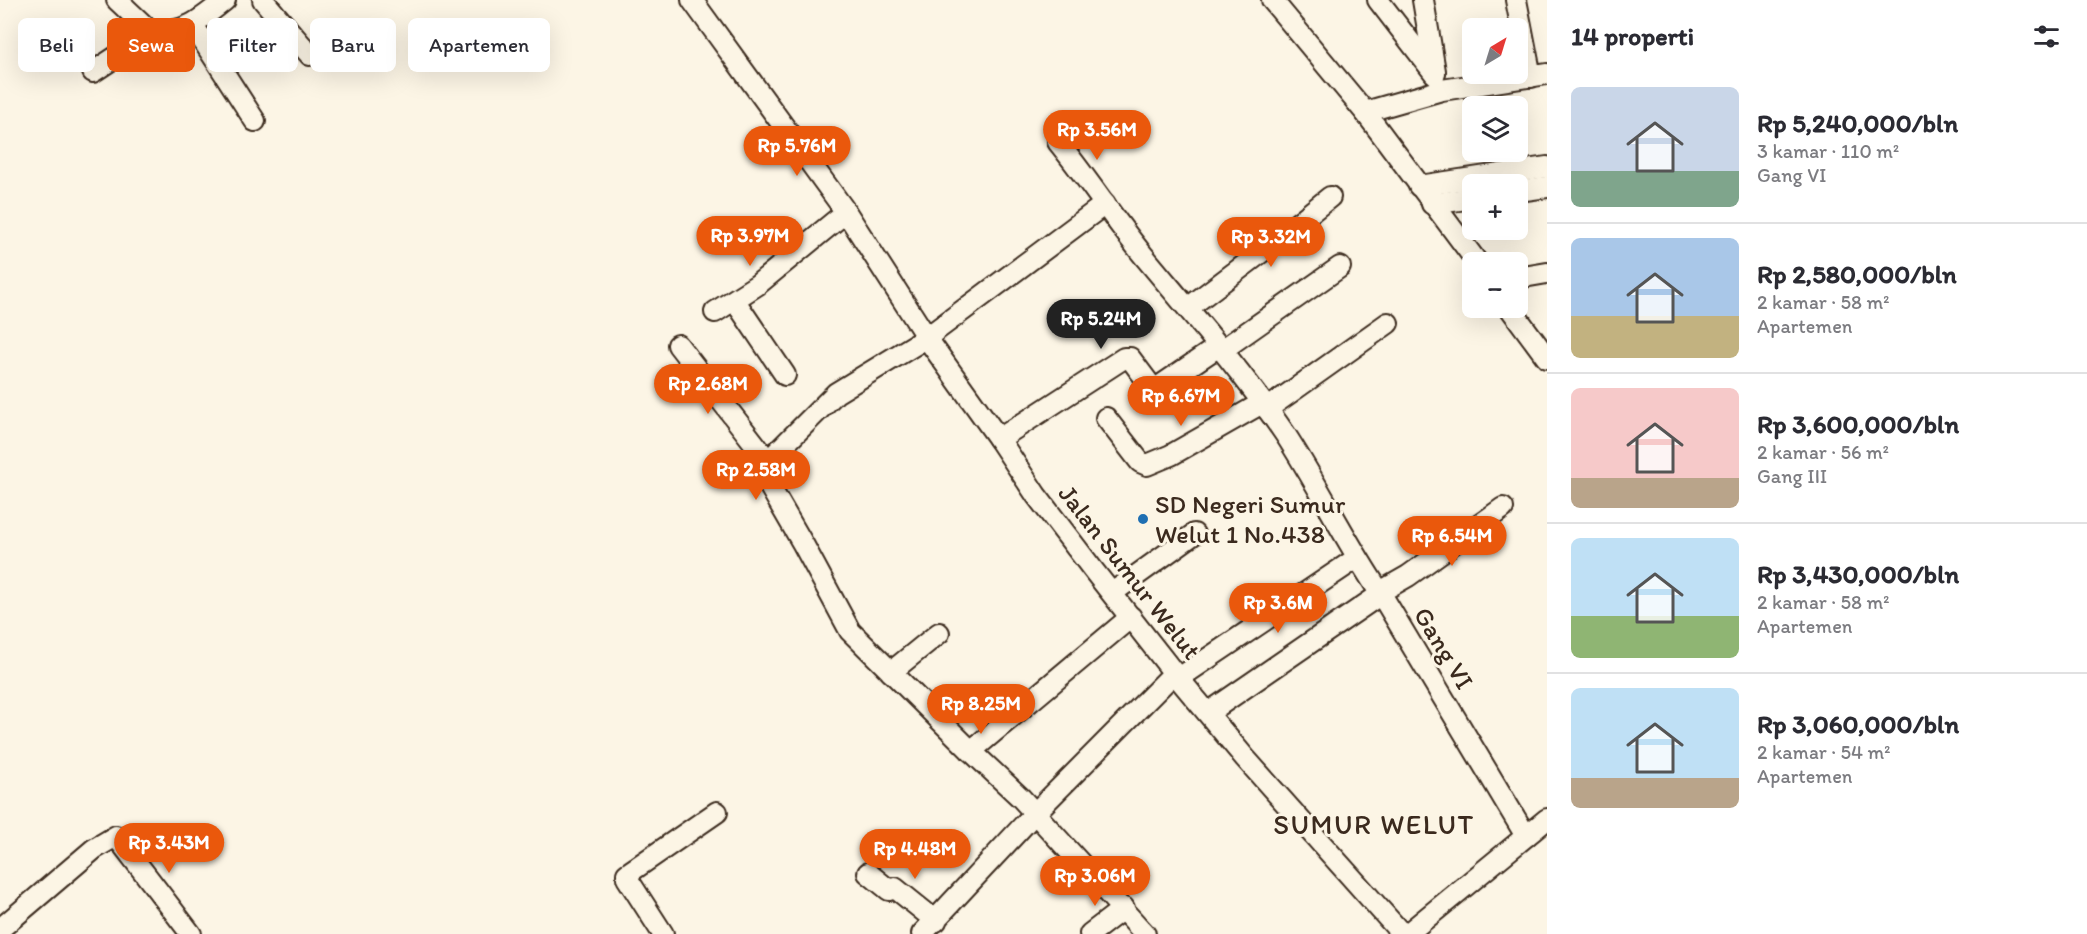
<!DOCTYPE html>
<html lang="id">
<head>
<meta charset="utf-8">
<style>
  :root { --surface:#fff; --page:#f7f7f7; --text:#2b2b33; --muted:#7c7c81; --line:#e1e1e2; --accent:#ea580c }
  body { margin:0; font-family:Itim,sans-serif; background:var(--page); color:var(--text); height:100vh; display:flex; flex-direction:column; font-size:22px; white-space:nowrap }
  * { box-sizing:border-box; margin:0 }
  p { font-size:20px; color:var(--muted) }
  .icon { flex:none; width:33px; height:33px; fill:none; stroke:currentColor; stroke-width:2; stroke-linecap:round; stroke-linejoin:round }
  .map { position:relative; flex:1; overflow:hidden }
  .drawer { display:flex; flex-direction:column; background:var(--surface); width:540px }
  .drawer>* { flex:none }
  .hud { position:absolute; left:18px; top:18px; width:570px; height:54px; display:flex; gap:12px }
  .needle { width:39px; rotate:38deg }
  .controls { position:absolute; left:1462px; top:18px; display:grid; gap:12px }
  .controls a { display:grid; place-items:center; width:66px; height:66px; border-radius:9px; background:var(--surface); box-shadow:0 6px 24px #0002; font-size:30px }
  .price { position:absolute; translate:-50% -51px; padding:0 14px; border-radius:21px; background:var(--accent); color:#fff; font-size:20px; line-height:39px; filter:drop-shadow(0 2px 3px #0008) }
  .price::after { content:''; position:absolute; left:50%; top:36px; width:18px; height:14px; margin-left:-9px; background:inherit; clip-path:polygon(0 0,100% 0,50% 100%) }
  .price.selected { background:#222; color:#fff }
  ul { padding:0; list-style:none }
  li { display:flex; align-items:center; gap:18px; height:150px; padding:0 24px }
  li+li { border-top:2px solid var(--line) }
  li span { display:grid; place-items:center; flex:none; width:168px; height:120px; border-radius:9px; color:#555 }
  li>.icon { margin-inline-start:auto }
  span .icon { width:72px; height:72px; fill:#fffc; stroke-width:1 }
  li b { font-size:26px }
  h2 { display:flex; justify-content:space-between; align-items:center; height:72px; padding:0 24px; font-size:26px }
  .tag { padding:0 21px; border-radius:9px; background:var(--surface); box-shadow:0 6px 24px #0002; font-size:21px; line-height:54px }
  .tag.selected { background:var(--accent); color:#fff }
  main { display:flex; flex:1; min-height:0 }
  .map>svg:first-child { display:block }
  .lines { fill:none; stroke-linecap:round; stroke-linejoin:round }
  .minor-casing { stroke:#3b2a1e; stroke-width:24 }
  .minor { stroke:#fcf5e5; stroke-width:20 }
  .poi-dot { fill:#1f6fb2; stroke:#fcf5e5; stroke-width:2 }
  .labels { text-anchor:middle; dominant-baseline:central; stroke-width:6; stroke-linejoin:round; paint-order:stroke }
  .poi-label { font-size:26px; fill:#3b2a1e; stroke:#fcf5e5; text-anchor:start }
  .street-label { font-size:26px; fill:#3b2a1e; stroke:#fcf5e5 }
  .quarter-label { font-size:28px; letter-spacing:1.5px; fill:#3b2a1e; stroke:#fcf5e5 }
</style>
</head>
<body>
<main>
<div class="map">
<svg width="1547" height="934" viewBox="0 0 1547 934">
  <rect width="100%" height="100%" fill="#fcf5e5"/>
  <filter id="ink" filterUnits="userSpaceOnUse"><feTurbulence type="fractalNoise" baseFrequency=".0167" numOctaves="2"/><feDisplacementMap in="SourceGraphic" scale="12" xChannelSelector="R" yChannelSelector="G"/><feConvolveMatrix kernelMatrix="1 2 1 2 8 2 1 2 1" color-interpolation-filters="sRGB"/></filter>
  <g filter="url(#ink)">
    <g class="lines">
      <g class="minor-casing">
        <g id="minor">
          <path d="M117 0 152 33C187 32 199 21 225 0"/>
          <polyline points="263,0 310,55"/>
          <polyline points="692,0 846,212 931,344 999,439 1036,495 1094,571 1174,673 1245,758 1402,934"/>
          <polyline points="1272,0 1365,112 1477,262"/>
          <polyline points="1378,0 1435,74"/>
          <polyline points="1423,0 1435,71"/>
          <polyline points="1516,0 1531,77"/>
          <polyline points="193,25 255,121"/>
          <polyline points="93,72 152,33"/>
          <polyline points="1365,112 1442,90 1547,74"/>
          <path d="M1058 142C1088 179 1113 218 1143 255 1192 314 1242 371 1285 434 1319 486 1346 543 1381 594L1526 836"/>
          <polyline points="1419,186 1547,167"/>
          <polyline points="1518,191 1547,187"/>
          <polyline points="1105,204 926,338 836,393 764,465 762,473 803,544 850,631 971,751 1021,798 1145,934"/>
          <polyline points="1432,204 1473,198"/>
          <polyline points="1518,278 1547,273"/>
          <polyline points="735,301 785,375"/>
          <polyline points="1188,308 1263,251 1330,197"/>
          <polyline points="1510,308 1547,358"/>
          <polyline points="715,312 757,285 846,212"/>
          <polyline points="678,345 768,461"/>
          <polyline points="1222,350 1340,267"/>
          <polyline points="1267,409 1388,323"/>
          <polyline points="1106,418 1140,462 1147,465 1171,455 1262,403"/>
          <polyline points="999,439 1124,358 1130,358 1154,390 1219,346"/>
          <polyline points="1380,592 1408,576 1503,508"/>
          <polyline points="1112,593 1194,534"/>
          <polyline points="891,672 939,633"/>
          <polyline points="1179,678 1357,558"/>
          <polyline points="1208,713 1381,594"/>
          <polyline points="971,751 1131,617"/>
          <polyline points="868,873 889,890 895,888 936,921"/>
          <polyline points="0,929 94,849 116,836 191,934"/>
          <polyline points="663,934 627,878 627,874 717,812"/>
          <polyline points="922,934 1035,813 1174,673"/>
          <polyline points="1090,934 1124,908"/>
          <polyline points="1407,934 1547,819"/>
        </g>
      </g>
      <use href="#minor" class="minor"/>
    </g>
  </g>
  <circle class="poi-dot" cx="1143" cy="519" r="6"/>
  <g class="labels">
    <g class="poi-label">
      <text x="1155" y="504">SD Negeri Sumur<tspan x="1155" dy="30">Welut 1 No.438</tspan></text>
    </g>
    <g class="street-label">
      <text transform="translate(1130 572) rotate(52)">Jalan Sumur Welut</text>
      <text transform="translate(1444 648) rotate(59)">Gang VI</text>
    </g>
    <g class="quarter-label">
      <text x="1374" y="824">SUMUR WELUT</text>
    </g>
  </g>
</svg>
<div class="controls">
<a><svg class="needle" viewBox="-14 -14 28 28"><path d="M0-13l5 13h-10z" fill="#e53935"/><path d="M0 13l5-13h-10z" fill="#7c7c81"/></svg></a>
<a><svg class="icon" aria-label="layers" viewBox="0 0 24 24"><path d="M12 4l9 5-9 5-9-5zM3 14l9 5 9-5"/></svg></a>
<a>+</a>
<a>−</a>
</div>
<b class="price" style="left:1097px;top:161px">Rp 3.56M</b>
<b class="price" style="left:797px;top:177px">Rp 5.76M</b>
<b class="price" style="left:750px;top:267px">Rp 3.97M</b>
<b class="price" style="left:1271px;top:268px">Rp 3.32M</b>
<b class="price selected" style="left:1101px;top:350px">Rp 5.24M</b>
<b class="price" style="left:708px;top:415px">Rp 2.68M</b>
<b class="price" style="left:1181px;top:427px">Rp 6.67M</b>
<b class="price" style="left:756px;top:501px">Rp 2.58M</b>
<b class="price" style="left:1452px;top:567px">Rp 6.54M</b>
<b class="price" style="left:1278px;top:634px">Rp 3.6M</b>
<b class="price" style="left:981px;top:735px">Rp 8.25M</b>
<b class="price" style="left:169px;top:874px">Rp 3.43M</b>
<b class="price" style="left:915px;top:880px">Rp 4.48M</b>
<b class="price" style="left:1095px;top:907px">Rp 3.06M</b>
<div class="hud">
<a class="tag">Beli</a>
<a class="tag selected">Sewa</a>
<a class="tag">Filter</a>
<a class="tag">Baru</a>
<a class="tag">Apartemen</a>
</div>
</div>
<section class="drawer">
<h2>14 properti<svg class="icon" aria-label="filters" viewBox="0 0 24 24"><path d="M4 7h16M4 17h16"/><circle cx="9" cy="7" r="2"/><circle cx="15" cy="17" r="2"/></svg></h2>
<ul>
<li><span style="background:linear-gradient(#c9d6e8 70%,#7fa58c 0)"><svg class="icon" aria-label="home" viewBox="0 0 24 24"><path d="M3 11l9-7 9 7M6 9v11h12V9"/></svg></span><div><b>Rp 5,240,000/bln</b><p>3 kamar · 110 m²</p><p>Gang VI</p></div></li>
<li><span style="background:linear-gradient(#a9c7e8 65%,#c2b280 0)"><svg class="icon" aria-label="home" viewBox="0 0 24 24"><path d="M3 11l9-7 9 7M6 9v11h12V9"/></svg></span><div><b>Rp 2,580,000/bln</b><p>2 kamar · 58 m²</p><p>Apartemen</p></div></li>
<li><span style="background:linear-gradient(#f6c9c9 75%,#b9a48a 0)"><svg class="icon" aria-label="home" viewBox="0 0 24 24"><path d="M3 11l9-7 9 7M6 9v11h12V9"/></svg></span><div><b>Rp 3,600,000/bln</b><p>2 kamar · 56 m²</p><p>Gang III</p></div></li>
<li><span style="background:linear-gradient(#bfe0f5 65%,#8fb573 0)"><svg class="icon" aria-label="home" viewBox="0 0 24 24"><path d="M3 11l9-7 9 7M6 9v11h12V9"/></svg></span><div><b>Rp 3,430,000/bln</b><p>2 kamar · 58 m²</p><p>Apartemen</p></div></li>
<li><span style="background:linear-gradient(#bfe0f5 75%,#b9a48a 0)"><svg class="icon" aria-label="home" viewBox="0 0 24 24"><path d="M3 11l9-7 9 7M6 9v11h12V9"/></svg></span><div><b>Rp 3,060,000/bln</b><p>2 kamar · 54 m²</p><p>Apartemen</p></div></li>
</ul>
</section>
</main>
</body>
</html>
